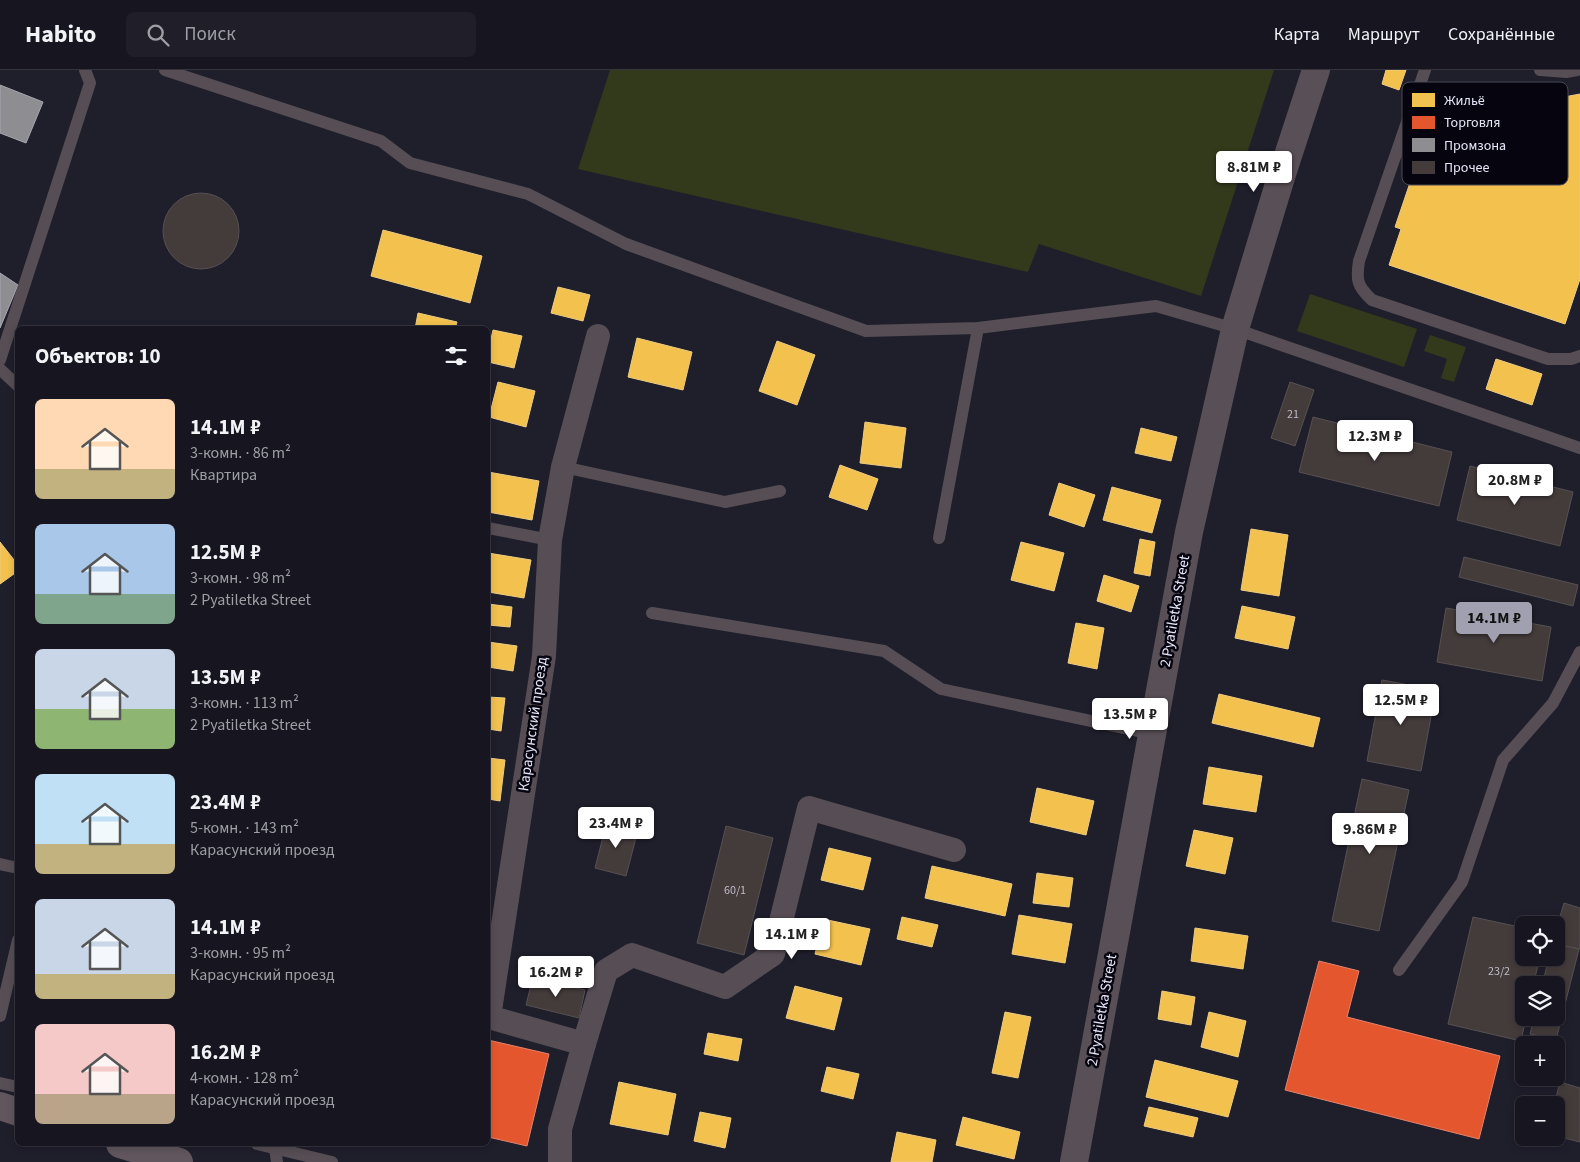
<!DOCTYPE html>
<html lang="ru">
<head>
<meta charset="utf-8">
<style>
  :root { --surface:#171620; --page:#201f29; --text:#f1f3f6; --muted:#9e9fa5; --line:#36353e; --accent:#a0a0b0 }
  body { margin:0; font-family:"Source Sans 3",sans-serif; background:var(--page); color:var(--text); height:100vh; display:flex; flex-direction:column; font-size:19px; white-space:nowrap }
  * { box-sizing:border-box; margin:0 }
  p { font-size:16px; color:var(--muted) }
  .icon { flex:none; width:28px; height:28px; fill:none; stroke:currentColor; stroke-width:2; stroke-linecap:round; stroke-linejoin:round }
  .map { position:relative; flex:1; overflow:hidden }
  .panel { position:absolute; left:15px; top:256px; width:475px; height:820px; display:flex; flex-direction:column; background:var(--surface); border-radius:8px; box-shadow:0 2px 8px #0003,0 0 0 1px var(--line) }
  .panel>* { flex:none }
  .tools { position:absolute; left:1515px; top:846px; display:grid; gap:10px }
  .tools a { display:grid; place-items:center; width:50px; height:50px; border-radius:8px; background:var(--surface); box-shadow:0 2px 8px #0003,0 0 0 1px var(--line); font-size:25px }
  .price { position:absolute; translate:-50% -42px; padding:0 11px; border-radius:5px; background:#fff; color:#222; font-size:16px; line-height:32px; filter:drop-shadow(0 1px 2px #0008) }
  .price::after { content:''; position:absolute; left:50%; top:30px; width:15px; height:11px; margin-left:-8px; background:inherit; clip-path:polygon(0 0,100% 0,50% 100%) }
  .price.on { background:var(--accent); color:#111 }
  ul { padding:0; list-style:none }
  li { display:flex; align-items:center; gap:15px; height:125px; padding:0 20px }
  li span { display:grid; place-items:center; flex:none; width:140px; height:100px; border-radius:8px; color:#555 }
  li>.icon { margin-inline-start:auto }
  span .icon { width:60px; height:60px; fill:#fffc; stroke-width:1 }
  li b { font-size:21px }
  h2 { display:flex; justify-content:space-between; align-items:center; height:60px; padding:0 20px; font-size:21px }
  header { display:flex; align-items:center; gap:30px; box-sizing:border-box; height:70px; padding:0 25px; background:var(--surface); border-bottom:1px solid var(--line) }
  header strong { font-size:24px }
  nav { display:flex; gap:28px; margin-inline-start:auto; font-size:18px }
  .search { width:350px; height:45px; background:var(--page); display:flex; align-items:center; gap:12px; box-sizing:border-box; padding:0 18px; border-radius:8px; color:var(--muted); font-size:19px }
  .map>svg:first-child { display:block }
  .green { fill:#323a1b }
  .homes { fill:#f2c14e; stroke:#eecc81 }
  .shops { fill:#e4572e; stroke:#e5826b }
  .industry { fill:#8d8d92; stroke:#a8a8b1 }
  .building { fill:#443b3b; stroke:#575153 }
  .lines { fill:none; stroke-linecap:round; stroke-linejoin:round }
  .service { stroke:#564e54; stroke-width:12 }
  .minor { stroke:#564e54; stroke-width:24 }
  .secondary { stroke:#594f56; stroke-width:28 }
  .primary { stroke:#61565e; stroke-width:28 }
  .labels { text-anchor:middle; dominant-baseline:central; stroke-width:5; stroke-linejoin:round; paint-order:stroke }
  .number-label { font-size:12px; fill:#bebbc9 }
  .street-label { font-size:15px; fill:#e6e6f8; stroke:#06050f }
  .key { fill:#06050f; stroke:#494855; stroke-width:1 }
  .key-label { font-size:14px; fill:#e6e6f8 }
</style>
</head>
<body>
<header>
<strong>Habito</strong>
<div class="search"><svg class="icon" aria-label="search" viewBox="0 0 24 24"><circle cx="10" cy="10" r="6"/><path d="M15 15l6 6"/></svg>Поиск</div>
<nav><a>Карта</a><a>Маршрут</a><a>Сохранённые</a></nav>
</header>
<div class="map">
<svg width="1580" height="1092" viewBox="0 0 1580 1092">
  <rect width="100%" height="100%" fill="#1f1e2b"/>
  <g class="green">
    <polygon points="610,0 1274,0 1201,226 1039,174 1028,202 578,99"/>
    <polygon points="1310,224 1417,259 1404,297 1297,261"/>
    <polygon points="1430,265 1466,277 1454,312 1441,308 1447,289 1424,281"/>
  </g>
  <g class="homes">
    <polygon points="1386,0 1406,0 1399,20 1382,14"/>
    <polygon points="1500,22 1550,39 1548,30 1580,24 1580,209 1565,254 1389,195 1401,159 1395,157 1440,24 1493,42"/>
    <polygon points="383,160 482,186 470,233 371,206"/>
    <polygon points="558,217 590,225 583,251 551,243"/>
    <polygon points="418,243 457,252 455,259 415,259"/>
    <polygon points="493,260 522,266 514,298 488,292 488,282"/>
    <polygon points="637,268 692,282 683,320 628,307"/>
    <polygon points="777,271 815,285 797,335 759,321"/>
    <polygon points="1496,289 1542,304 1532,335 1486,319"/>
    <polygon points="498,312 535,321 526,357 489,347"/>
    <polygon points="865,352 906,358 901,398 860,393"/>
    <polygon points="1141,358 1177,367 1171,391 1135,383"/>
    <polygon points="840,395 878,409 867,440 829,427"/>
    <polygon points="488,402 539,411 532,450 488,442"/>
    <polygon points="1059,413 1095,425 1084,457 1049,445"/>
    <polygon points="1112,417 1161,430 1152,463 1103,450"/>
    <polygon points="1251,459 1288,465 1279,526 1241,520"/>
    <polygon points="1140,469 1155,472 1150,506 1134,503"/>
    <polygon points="0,472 18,495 18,501 0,514"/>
    <polygon points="1021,472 1064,483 1054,521 1011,510"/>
    <polygon points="488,483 531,490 524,528 488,522"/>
    <polygon points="1104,505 1139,516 1131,542 1097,531"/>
    <polygon points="488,534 512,537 510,557 488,555"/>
    <polygon points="1242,536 1295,547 1288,579 1235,568"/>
    <polygon points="1076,553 1104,558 1097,599 1068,593"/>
    <polygon points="488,572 517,576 513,601 488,597"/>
    <polygon points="1219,624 1320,648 1313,677 1212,653"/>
    <polygon points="488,627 505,628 501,661 488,659"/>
    <polygon points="488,688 505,690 500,731 488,729"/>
    <polygon points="1209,697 1262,706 1256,742 1203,734"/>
    <polygon points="1037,718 1094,731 1086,765 1030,752"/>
    <polygon points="1194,760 1233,768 1225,804 1186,796"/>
    <polygon points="829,778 871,788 863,820 821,810"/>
    <polygon points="932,796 1012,814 1005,846 925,828"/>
    <polygon points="1037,803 1073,808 1069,837 1033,833"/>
    <polygon points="1019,845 1072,854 1065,893 1012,884"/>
    <polygon points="902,847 938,855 932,877 897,869"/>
    <polygon points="823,849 870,859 861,895 815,884"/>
    <polygon points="1195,858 1248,866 1243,899 1191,891"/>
    <polygon points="795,916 842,928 834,960 786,948"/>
    <polygon points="1162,921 1195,927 1191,955 1158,949"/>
    <polygon points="1005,942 1031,947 1018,1008 992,1003"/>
    <polygon points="1209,942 1246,951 1238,987 1201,977"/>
    <polygon points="708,963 742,969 738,991 704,984"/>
    <polygon points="1155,990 1238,1011 1228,1047 1146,1027"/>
    <polygon points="827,997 859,1004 853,1029 821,1021"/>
    <polygon points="619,1012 676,1024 668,1065 610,1054"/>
    <polygon points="1149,1037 1198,1048 1193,1067 1144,1056"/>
    <polygon points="700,1042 731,1048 725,1078 694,1071"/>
    <polygon points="963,1047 1020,1062 1014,1089 956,1075"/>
    <polygon points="897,1062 936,1070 932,1092 891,1092"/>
  </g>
  <g class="shops">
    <polygon points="1319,891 1359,901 1347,947 1500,986 1479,1069 1285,1020"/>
    <polygon points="488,970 549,984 527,1076 488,1067"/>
  </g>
  <g class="industry">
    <polygon points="0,15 43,32 26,73 0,63"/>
    <polygon points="0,203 18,215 0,258"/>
  </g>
  <g class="building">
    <circle cx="201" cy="161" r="38"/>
    <polygon points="1290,312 1314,320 1295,376 1271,368"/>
    <polygon points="1313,347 1452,382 1439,436 1299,402"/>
    <polygon points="1470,396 1573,422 1560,476 1457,450"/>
    <polygon points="1464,487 1578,515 1573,536 1459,507"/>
    <polygon points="1446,538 1551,557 1542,611 1437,592"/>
    <polygon points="1382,610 1436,620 1421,701 1367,691"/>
    <polygon points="1362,709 1409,720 1379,861 1332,851"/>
    <polygon points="607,751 638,760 626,806 595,798"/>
    <polygon points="726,756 773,768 744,885 697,873"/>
    <polygon points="1564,833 1580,838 1580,879 1556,874 1556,860"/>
    <polygon points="1473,847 1524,858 1524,888 1540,888 1533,915 1524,915 1524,948 1526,948 1521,971 1448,954"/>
    <polygon points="1556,874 1579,879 1556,970 1530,964 1534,948 1556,948 1556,915 1542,915 1549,888 1556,888"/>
    <polygon points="533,907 585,920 579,948 526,935"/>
    <polygon points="1560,1012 1580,1018 1580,1072 1556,1066 1556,1035 1554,1035"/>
  </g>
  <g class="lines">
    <g class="service">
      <polyline points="165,0 381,71 410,93 528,124 626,174 866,261 978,258 1156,236 1235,259 1580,378"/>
      <path d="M1425 0 1359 191C1356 210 1357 216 1372 230L1548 289H1571L1580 286"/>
      <polyline points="1540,0 1566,2 1577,0"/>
      <polyline points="0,290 90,13 85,0"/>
      <polyline points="0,299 18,316"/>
      <polyline points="563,397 725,432 780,421"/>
      <polyline points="488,458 550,470"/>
      <polyline points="939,468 978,258"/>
      <polyline points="652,543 884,581 941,619 1152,664"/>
      <polyline points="0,794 18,798"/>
      <polyline points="1399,900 1462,812 1503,690 1553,633 1580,582"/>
      <polyline points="0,946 18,870"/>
      <polyline points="0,1013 18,1017"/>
      <polyline points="257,1074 332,1092"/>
      <polyline points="275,1078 277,1092"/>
    </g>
    <g class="minor">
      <polyline points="584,974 606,901 632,885 725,917 773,884 809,738 954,780"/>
      <polyline points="560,1092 560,1059 584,974 489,947 544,586 550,470 563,397 598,266"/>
    </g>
    <polyline class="secondary" points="1074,1092 1189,462 1235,259 1282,104 1316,0"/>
    <g class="primary">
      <polyline points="0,1036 18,1042"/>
      <polyline points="120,1074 179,1092"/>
    </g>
  </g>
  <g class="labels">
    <g class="number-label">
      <text x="1293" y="344">21</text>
      <text x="735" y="820">60/1</text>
      <text x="1499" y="901">23/2</text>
    </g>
    <g class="street-label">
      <text transform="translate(1175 541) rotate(-80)">2 Pyatiletka Street</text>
      <text transform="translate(533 654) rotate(-82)">Карасунский проезд</text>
      <text transform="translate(1102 940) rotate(-80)">2 Pyatiletka Street</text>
    </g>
  </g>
  <rect x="1402" y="12" width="166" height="103" rx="8" class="key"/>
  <rect x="1412" y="23" width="23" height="14" fill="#f2c14e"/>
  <rect x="1412" y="46" width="23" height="13" fill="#e4572e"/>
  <rect x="1412" y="68" width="23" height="14" fill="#8d8d92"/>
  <rect x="1412" y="91" width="23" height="13" fill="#443b3b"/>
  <g class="key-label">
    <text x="1444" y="35">Жильё</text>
    <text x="1444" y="57">Торговля</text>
    <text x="1444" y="80">Промзона</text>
    <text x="1444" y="102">Прочее</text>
  </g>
</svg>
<div class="tools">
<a><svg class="icon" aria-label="locate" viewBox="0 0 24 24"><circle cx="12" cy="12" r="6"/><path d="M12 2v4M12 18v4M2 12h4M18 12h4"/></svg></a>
<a><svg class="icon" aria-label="layers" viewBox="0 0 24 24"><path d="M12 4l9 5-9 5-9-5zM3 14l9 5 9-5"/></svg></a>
<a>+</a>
<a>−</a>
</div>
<b class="price" style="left:1254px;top:123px">8.81M ₽</b>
<b class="price" style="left:1375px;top:392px">12.3M ₽</b>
<b class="price" style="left:1515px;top:436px">20.8M ₽</b>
<b class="price on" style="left:1494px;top:574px">14.1M ₽</b>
<b class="price" style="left:1401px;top:656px">12.5M ₽</b>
<b class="price" style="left:1130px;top:670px">13.5M ₽</b>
<b class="price" style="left:616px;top:779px">23.4M ₽</b>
<b class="price" style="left:1370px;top:785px">9.86M ₽</b>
<b class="price" style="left:792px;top:890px">14.1M ₽</b>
<b class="price" style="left:556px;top:928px">16.2M ₽</b>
<section class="panel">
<h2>Объектов: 10<svg class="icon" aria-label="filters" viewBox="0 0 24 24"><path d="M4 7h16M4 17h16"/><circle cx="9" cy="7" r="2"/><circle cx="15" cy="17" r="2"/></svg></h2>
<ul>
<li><span style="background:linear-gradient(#ffd9b3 70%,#c2b280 0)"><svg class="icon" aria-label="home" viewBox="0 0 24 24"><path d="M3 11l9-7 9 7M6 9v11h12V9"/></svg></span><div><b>14.1M ₽</b><p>3-комн. · 86 m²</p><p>Квартира</p></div></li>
<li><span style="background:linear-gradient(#a9c7e8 70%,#7fa58c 0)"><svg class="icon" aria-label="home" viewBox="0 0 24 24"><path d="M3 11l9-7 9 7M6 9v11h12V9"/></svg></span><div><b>12.5M ₽</b><p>3-комн. · 98 m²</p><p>2 Pyatiletka Street</p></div></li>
<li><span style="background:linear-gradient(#c9d6e8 60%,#8fb573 0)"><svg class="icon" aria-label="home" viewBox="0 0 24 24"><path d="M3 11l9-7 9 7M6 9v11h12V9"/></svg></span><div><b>13.5M ₽</b><p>3-комн. · 113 m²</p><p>2 Pyatiletka Street</p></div></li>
<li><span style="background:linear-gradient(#bfe0f5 70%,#c2b280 0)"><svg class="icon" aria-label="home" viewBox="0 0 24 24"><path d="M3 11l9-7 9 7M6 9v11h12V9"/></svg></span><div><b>23.4M ₽</b><p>5-комн. · 143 m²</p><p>Карасунский проезд</p></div></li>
<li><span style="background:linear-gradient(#c9d6e8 75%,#c2b280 0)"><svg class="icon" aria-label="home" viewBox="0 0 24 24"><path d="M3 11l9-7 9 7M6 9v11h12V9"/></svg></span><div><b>14.1M ₽</b><p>3-комн. · 95 m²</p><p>Карасунский проезд</p></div></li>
<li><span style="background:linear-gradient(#f6c9c9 70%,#b9a48a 0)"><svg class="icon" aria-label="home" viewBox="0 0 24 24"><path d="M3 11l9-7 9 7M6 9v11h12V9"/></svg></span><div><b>16.2M ₽</b><p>4-комн. · 128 m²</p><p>Карасунский проезд</p></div></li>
</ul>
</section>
</div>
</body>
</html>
